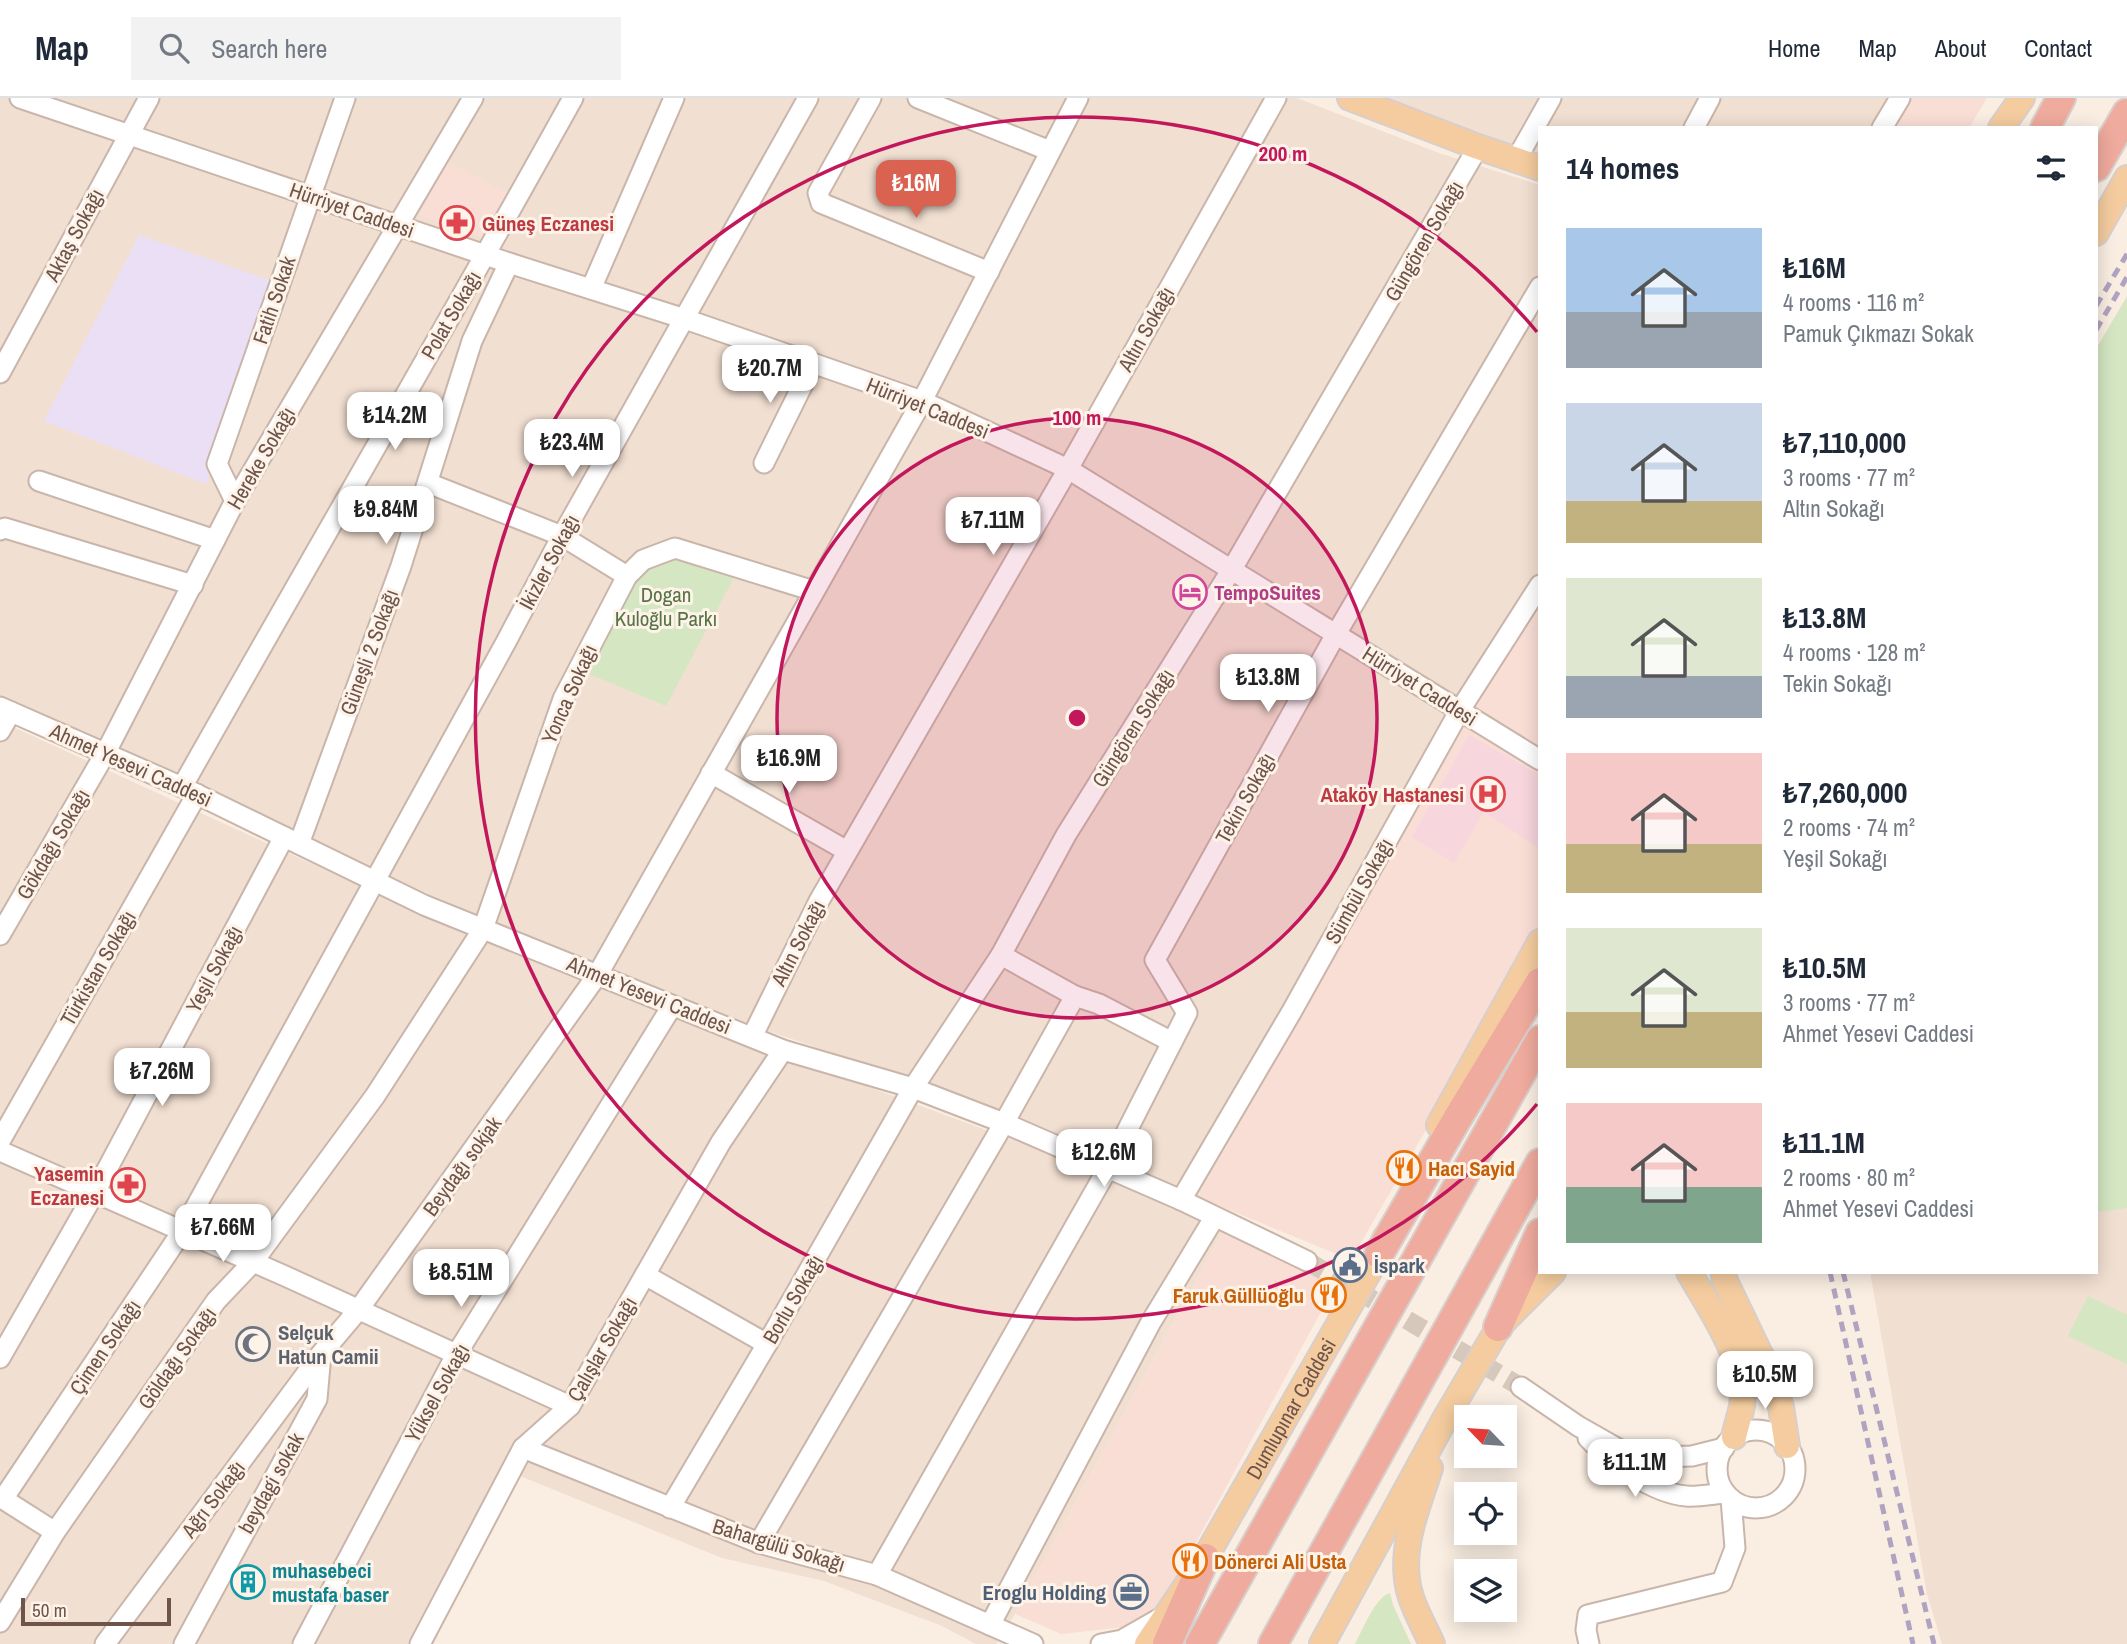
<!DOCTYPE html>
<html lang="en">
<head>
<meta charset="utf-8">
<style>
  :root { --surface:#fff; --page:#f2f2f3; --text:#1f2937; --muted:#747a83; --line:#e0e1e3; --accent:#da6251 }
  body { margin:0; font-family:"Archivo Narrow",sans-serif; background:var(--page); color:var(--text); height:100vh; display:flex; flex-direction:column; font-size:26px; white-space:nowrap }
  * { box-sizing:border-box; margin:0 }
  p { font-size:23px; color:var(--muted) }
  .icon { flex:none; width:38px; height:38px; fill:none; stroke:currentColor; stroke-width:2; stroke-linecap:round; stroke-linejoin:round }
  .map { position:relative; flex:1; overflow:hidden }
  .panel { position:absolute; left:1538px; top:28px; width:560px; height:1148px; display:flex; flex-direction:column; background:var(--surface); border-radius:0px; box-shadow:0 4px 18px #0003 }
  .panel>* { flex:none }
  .needle { width:46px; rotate:295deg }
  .controls { position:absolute; left:1454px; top:1307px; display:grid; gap:14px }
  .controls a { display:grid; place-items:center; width:63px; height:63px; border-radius:0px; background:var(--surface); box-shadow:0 4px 18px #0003; font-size:35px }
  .scale { position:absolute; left:21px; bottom:18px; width:150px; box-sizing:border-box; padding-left:7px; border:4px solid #6f544b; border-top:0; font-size:19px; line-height:24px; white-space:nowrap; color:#6f544b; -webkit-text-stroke:5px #fdf3e8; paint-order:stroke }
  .price { position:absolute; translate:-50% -60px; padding:0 16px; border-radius:14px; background:#fff; color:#222; font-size:23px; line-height:46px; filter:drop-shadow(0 2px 4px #0008) }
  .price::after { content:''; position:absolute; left:50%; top:42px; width:21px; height:16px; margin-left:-10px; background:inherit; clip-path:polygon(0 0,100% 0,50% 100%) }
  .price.selected { background:var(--accent); color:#fff }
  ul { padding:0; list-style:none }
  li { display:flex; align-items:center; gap:21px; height:175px; padding:0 28px }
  li span { display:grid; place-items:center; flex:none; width:196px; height:140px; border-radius:0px; color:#555 }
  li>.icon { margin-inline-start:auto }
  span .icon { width:84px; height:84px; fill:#fffc; stroke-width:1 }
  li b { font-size:30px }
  h2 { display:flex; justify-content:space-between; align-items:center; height:84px; padding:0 28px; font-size:30px }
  header { display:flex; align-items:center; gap:42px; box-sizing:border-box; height:98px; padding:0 35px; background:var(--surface); border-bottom:2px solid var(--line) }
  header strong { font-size:33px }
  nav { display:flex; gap:38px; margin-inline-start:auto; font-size:24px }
  .search { width:490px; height:63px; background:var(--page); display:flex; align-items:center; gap:18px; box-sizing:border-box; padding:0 24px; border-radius:0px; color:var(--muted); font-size:26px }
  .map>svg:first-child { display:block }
  .residential { fill:#f1dfd1 }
  .commercial { fill:#f9ded6 }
  .education { fill:#ebdff6 }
  .medical { fill:#f7d6dd }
  .green { fill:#d4e6c2 }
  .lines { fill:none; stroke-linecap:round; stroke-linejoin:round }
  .minor-tunnel { stroke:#d7c8bc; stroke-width:19; stroke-dasharray:19 10; stroke-linecap:butt }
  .minor-casing { stroke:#c9b5aa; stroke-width:23 }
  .major-casing { stroke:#d7cfcd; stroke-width:28 }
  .highway-casing { stroke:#d7cfcd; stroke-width:32 }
  .minor { stroke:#fff; stroke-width:19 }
  .major { stroke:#f4cc9f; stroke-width:24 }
  .highway { stroke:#efab9d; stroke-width:28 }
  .rail { stroke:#b0a2c1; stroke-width:5; stroke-dasharray:10 7; stroke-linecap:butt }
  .ring { fill:none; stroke:#c2185b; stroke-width:3.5 }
  .labels { text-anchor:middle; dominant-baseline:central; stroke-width:6; stroke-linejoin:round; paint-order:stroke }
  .street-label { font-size:21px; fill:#6f544b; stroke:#fdf3e8 }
  .health-label { font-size:21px; font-weight:bold; fill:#be3a42; stroke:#fdf3e8; text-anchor:end }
  .hotel-label { font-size:21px; font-weight:bold; fill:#b23c85; stroke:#fdf3e8; text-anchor:start }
  .park-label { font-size:21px; fill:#577444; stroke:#fdf3e8 }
  .food-label { font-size:21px; font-weight:bold; fill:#c56008; stroke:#fdf3e8; text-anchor:start }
  .service-label { font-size:21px; font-weight:bold; fill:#4e5e75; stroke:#fdf3e8; text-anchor:start }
  .worship-label { font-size:21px; font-weight:bold; fill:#5b616d; stroke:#fdf3e8; text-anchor:start }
  .culture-label { font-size:21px; font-weight:bold; fill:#0d838f; stroke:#fdf3e8; text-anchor:start }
  .centre { fill:#c2185b; stroke:#fdf3e8; stroke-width:3.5 }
  .ring-label { font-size:21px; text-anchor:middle; font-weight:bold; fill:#c2185b; stroke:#fdf3e8; stroke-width:6; stroke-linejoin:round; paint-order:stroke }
</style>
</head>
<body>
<header>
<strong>Map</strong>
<div class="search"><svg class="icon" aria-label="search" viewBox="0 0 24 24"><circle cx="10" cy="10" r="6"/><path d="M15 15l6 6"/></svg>Search here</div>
<nav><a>Home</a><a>Map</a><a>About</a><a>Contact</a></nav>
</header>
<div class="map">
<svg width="2127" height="1546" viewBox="0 0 2127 1546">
  <rect width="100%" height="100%" fill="#faeee2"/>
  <g class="residential">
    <polygon points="0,0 1297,0 1439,55 1540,87 1540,504 1459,636 1198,1099 905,979 717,916 422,793 63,625 0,599"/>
    <polygon points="1386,0 1900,0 1880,30 1540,30 1540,55 1450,27"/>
    <polygon points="2127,198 2127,1546 1942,1546 1927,1496 1870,1174 2096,1174 2096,251"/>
    <polygon points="0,623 358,787 602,891 1027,1047 1223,1133 1015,1516 996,1546 976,1546 942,1528 824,1483 722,1460 515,1376 433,1546 0,1546"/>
  </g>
  <g class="commercial">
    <polygon points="1900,0 1987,0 1969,30 1880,30"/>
    <polygon points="447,64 510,96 486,141 419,117"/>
    <polygon points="1540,505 1540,834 1351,1162 1198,1099 1459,636"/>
    <polygon points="1223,1133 1336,1186 1159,1513 1124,1529 1061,1536 1015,1516"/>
  </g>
  <polygon class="education" points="139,137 275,184 206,386 44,323"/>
  <polygon class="medical" points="1469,637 1540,677 1540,751 1484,714 1454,765 1412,739"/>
  <g class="green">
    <polygon points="2127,199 2127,1110 2097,1114 2096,251"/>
    <polygon points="677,451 739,470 666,608 580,572 628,479"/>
    <polygon points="2088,1198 2127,1217 2127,1266 2068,1238"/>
    <path d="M1390 1495 1393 1507 1411 1546H1355C1362 1533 1376 1498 1390 1495Z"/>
  </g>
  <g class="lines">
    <polyline class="minor-tunnel" points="1307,1163 1521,1289"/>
    <g class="minor-casing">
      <g id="minor">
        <polyline points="20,0 509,165 685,221 922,303 1068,371 1540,662"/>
        <polyline points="871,0 818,95 821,105 989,174"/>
        <polyline points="918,0 1050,53"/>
        <polyline points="1694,30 1710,0"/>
        <polyline points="1882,30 1900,0"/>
        <polyline points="1516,62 1551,0"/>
        <polyline points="591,191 674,0"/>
        <polyline points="0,275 149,0"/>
        <polyline points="764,365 813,266"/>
        <polyline points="39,383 215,442"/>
        <polyline points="428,385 562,438 627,478"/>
        <polyline points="235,403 217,366 345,0"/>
        <polyline points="0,432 5,430 193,487"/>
        <polyline points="0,609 182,689 424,807 783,952 913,990 1004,1025 1181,1102 1307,1163"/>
        <polyline points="0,633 11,614"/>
        <polyline points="711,675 847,753"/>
        <path d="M182 689C312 459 445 231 573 0"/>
        <polyline points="299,746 401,468 472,243 509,165"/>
        <polyline points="0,837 106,654 235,403 473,0"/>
        <polyline points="1001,857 1075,898"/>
        <polyline points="752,939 819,803 1068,371 1276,0"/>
        <polyline points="0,1043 197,696"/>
        <polyline points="0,1053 285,1178 570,1308"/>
        <polyline points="1181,1102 1292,913 1460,612 1540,487"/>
        <polyline points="645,1177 767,1246"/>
        <polyline points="0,1260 95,1094 284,739"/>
        <polyline points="1521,1289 1578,1328 1622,1353 1660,1359 1692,1358 1724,1350"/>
        <circle cx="1756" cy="1371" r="39"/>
        <path d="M1588 1340C1610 1364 1652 1395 1686 1398 1699 1399 1713 1396 1725 1395"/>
        <polyline points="523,1350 759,1445 877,1477 1033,1546"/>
        <polyline points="670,1410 767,1246 913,990 1001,857 1066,737 1232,471 1478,49"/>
        <polyline points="55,1434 3,1401 183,1132 506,544 562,438 808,0"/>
        <polyline points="759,1445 1004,1025 1075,898 1099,906 1172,944"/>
        <polyline points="877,1477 1108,1070 1187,915 1155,862 1336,536 1540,189"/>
        <polyline points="0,1524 55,1434 216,1203 253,1164 375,998 483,831 563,601 627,478 643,462 675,450 814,493"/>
        <polyline points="990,1527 1151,1224 1214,1120"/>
        <polyline points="105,1546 321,1256 359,1211 598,876 922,303 1078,0"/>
        <polyline points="184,1546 317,1301 321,1256"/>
        <polyline points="303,1546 456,1257 672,908"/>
        <polyline points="420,1546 523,1350 570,1308 721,1044 783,952"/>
        <polyline points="1101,1546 1122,1542 1164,1518"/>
        <polyline points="1589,1546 1586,1532 1588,1517 1722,1484 1735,1450 1731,1401"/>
      </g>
    </g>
    <g class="major-casing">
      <g id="major">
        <polyline points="1350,0 1478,49 1540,70"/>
        <polyline points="2001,30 2022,0"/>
        <polyline points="2096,135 2127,80"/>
        <polyline points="1439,1027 1540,844"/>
        <path d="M1689 1174C1710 1211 1748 1264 1742 1308 1740 1318 1736 1329 1734 1339"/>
        <polyline points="1723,1174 1725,1183 1769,1275 1781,1309 1787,1348"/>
        <polyline points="1503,1224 1553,1174"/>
        <path d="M1430 1370C1419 1405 1402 1443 1407 1481 1409 1503 1423 1526 1432 1546"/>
        <path id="s1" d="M1147 1546 1205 1460 1379 1156 1386 1139"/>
        <polyline points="1322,1546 1446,1319 1509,1212"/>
      </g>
    </g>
    <g class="highway-casing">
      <g id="highway">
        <polyline points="2045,30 2061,0"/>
        <polyline points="2096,69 2127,15"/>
        <polyline points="1379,1156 1457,1021 1540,884"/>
        <polyline points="1498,1229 1540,1135"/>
        <polyline points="1167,1546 1205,1460"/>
        <polyline points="1200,1546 1540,942"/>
        <polyline points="1273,1546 1540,1065"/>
      </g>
    </g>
    <use href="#minor" class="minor"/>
    <use href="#major" class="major"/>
    <use href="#highway" class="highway"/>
    <g class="rail">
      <polyline points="2096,208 2127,156"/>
      <polyline points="2096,232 2127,179"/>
      <polyline points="1830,1174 1913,1546"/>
      <polyline points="1843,1174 1934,1546"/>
    </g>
  </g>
  <circle cx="1077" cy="620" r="300" fill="#c2185b" fill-opacity=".12"/>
  <g class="ring">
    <circle cx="1077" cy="620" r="300"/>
    <path d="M1537 1006A601 601 0 1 1 1537 234"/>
  </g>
  <defs>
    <g id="pharmacy-ring" transform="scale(1.75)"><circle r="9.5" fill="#fdf3e8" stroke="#e0444e" stroke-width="1.5"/><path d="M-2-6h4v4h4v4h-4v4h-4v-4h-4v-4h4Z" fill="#e0444e"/></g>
    <g id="hotel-ring" transform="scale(1.75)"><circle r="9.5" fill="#fdf3e8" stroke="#d1479c" stroke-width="1.5"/><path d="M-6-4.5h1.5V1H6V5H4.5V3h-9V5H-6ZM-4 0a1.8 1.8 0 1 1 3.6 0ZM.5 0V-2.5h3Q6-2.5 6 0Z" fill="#d1479c"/></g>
    <g id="hospital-ring" transform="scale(1.75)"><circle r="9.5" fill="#fdf3e8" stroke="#e0444e" stroke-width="1.5"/><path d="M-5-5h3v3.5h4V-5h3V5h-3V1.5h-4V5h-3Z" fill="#e0444e"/></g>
    <g id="restaurant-ring" transform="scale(1.75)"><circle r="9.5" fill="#fdf3e8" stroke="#e8710a" stroke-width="1.5"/><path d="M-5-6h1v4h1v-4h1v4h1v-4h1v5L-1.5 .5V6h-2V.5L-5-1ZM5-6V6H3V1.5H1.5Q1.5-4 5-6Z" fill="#e8710a"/></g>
    <g id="civic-ring" transform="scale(1.75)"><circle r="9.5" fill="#fdf3e8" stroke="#5c6f8a" stroke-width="1.5"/><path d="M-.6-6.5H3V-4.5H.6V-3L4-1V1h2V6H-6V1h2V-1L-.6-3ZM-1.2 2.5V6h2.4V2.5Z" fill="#5c6f8a"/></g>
    <g id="mosque-ring" transform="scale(1.75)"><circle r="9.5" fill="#fdf3e8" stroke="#6b7280" stroke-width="1.5"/><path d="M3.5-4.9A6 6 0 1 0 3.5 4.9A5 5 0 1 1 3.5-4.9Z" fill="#6b7280"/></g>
    <g id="building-ring" transform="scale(1.75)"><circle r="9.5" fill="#fdf3e8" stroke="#0f9aa8" stroke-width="1.5"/><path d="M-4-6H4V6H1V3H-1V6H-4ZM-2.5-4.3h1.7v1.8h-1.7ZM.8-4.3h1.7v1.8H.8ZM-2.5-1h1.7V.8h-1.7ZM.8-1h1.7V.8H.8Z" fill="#0f9aa8"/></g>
    <g id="office-ring" transform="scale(1.75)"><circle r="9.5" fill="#fdf3e8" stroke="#5c6f8a" stroke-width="1.5"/><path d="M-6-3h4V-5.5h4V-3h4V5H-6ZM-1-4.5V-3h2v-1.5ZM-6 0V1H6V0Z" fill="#5c6f8a"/></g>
  </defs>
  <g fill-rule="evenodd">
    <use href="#pharmacy-ring" x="457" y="125"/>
    <use href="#hotel-ring" x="1190" y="494"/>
    <use href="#hospital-ring" x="1488" y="696"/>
    <use href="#restaurant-ring" x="1404" y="1070"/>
    <use href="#pharmacy-ring" x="128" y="1087"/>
    <use href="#civic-ring" x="1350" y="1167"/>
    <use href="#restaurant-ring" x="1329" y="1197"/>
    <use href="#mosque-ring" x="253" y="1246"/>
    <use href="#restaurant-ring" x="1190" y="1463"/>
    <use href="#building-ring" x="248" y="1484"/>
    <use href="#office-ring" x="1131" y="1494"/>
  </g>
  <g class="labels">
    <g class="street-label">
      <text transform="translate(352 112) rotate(19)">Hürriyet Caddesi</text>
      <text transform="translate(74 137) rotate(-62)">Aktaş Sokağı</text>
      <text transform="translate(1424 143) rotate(-60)">Güngören Sokağı</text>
      <text transform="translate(274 202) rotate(-71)">Fatih Sokak</text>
      <text transform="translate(451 217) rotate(-60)">Polat Sokağı</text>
      <text transform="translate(1146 231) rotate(-61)">Altın Sokağı</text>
      <text transform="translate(928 310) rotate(22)">Hürriyet Caddesi</text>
      <text transform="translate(261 360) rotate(-60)">Hereke Sokağı</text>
      <text transform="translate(549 464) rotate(-62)">İkizler Sokağı</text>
      <text transform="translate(369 554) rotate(-70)">Güneşli 2 Sokağı</text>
      <text transform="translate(1420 588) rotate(32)">Hürriyet Caddesi</text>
      <text transform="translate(569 596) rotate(-66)">Yonca Sokağı</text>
      <text transform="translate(1133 630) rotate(-58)">Güngören Sokağı</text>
      <text transform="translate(131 667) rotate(24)">Ahmet Yesevi Caddesi</text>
      <text transform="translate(1245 700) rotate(-61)">Tekin Sokağı</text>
      <text transform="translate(53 746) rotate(-60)">Gökdağı Sokağı</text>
      <text transform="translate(1359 793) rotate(-61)">Sümbül Sokağı</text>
      <text transform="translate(798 845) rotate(-63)">Altın Sokağı</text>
      <text transform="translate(98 870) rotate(-60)">Türkistan Sokağı</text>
      <text transform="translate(214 871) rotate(-62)">Yeşil Sokağı</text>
      <text transform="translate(649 897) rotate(22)">Ahmet Yesevi Caddesi</text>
      <text transform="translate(462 1068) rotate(-54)">Beydağı sokjak</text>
      <text transform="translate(793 1201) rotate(-60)">Borlu Sokağı</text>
      <text transform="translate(105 1249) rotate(-56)">Çimen Sokağı</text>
      <text transform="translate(602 1251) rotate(-60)">Çalışlar Sokağı</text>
      <text transform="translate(177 1260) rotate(-55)">Göldağı Sokağı</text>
      <text transform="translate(437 1295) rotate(-61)">Yüksel Sokağı</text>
      <text stroke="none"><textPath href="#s1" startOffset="276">Dumlupınar Caddesi</textPath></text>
      <text transform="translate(271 1385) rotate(-61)">beydagi sokak</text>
      <text transform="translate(213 1401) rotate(-53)">Ağrı Sokağı</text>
      <text transform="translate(779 1447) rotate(17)">Bahargülü Sokağı</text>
    </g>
    <g class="health-label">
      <text x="482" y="125" text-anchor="start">Güneş Eczanesi</text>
      <text x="1464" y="696">Ataköy Hastanesi</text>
      <text x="104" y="1075">Yasemin<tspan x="104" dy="24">Eczanesi</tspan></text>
    </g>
    <g class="hotel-label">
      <text x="1214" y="494">TempoSuites</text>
    </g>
    <g class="park-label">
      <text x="666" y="496">Dogan<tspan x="666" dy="24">Kuloğlu Parkı</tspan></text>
    </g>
    <g class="food-label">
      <text x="1428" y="1070">Hacı Sayid</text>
      <text x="1304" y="1197" text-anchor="end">Faruk Güllüoğlu</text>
      <text x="1214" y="1463">Dönerci Ali Usta</text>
    </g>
    <g class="service-label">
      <text x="1374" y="1167">İspark</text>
      <text x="1106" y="1494" text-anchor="end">Eroglu Holding</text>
    </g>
    <g class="worship-label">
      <text x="278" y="1234">Selçuk<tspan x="278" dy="24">Hatun Camii</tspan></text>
    </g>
    <g class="culture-label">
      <text x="272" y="1472">muhasebeci<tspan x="272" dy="24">mustafa baser</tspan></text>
    </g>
  </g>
  <circle cx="1077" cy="620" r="10" class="centre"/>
  <g class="ring-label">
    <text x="1283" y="63">200 m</text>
    <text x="1077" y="327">100 m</text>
  </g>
</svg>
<div class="controls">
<a><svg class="needle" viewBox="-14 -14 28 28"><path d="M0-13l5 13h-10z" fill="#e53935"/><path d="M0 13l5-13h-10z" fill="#747a83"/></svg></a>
<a><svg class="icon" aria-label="locate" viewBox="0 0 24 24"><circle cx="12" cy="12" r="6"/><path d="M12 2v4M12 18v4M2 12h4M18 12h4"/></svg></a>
<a><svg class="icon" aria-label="layers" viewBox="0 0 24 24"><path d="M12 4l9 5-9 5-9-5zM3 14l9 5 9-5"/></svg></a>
</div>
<div class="scale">50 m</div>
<b class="price selected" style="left:916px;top:122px">₺16M</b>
<b class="price" style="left:770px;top:307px">₺20.7M</b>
<b class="price" style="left:395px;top:354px">₺14.2M</b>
<b class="price" style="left:572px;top:381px">₺23.4M</b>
<b class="price" style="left:386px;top:448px">₺9.84M</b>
<b class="price" style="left:993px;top:459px">₺7.11M</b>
<b class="price" style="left:1268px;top:616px">₺13.8M</b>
<b class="price" style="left:789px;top:697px">₺16.9M</b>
<b class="price" style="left:162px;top:1010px">₺7.26M</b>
<b class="price" style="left:1104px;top:1091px">₺12.6M</b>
<b class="price" style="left:223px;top:1166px">₺7.66M</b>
<b class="price" style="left:461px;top:1211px">₺8.51M</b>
<b class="price" style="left:1765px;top:1313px">₺10.5M</b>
<b class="price" style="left:1635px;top:1401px">₺11.1M</b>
<section class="panel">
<h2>14 homes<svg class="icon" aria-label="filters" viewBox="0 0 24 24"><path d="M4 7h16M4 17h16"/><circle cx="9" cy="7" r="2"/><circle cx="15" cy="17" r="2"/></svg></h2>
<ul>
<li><span style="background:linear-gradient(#a9c7e8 60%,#9aa5b1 0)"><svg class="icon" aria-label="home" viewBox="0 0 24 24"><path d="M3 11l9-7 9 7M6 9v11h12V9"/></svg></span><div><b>₺16M</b><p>4 rooms · 116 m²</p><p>Pamuk Çıkmazı Sokak</p></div></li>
<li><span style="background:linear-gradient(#c9d6e8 70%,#c2b280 0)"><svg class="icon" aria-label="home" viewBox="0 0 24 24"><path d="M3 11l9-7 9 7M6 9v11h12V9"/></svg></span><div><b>₺7,110,000</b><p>3 rooms · 77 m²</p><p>Altın Sokağı</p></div></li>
<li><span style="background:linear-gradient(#dfe7d0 70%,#9aa5b1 0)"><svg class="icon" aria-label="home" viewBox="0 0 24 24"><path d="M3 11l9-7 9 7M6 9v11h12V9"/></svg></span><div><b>₺13.8M</b><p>4 rooms · 128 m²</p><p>Tekin Sokağı</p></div></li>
<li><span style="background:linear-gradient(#f6c9c9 65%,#c2b280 0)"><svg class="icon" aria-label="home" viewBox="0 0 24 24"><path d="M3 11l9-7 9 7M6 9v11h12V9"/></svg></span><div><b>₺7,260,000</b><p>2 rooms · 74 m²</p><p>Yeşil Sokağı</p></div></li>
<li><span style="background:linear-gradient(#dfe7d0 60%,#c2b280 0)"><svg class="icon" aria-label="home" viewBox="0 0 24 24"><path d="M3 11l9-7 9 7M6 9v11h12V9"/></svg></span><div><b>₺10.5M</b><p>3 rooms · 77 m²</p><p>Ahmet Yesevi Caddesi</p></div></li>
<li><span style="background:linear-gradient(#f6c9c9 60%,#7fa58c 0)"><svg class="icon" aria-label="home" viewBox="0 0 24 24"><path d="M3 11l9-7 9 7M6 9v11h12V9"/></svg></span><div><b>₺11.1M</b><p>2 rooms · 80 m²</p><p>Ahmet Yesevi Caddesi</p></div></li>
</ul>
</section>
</div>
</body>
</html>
